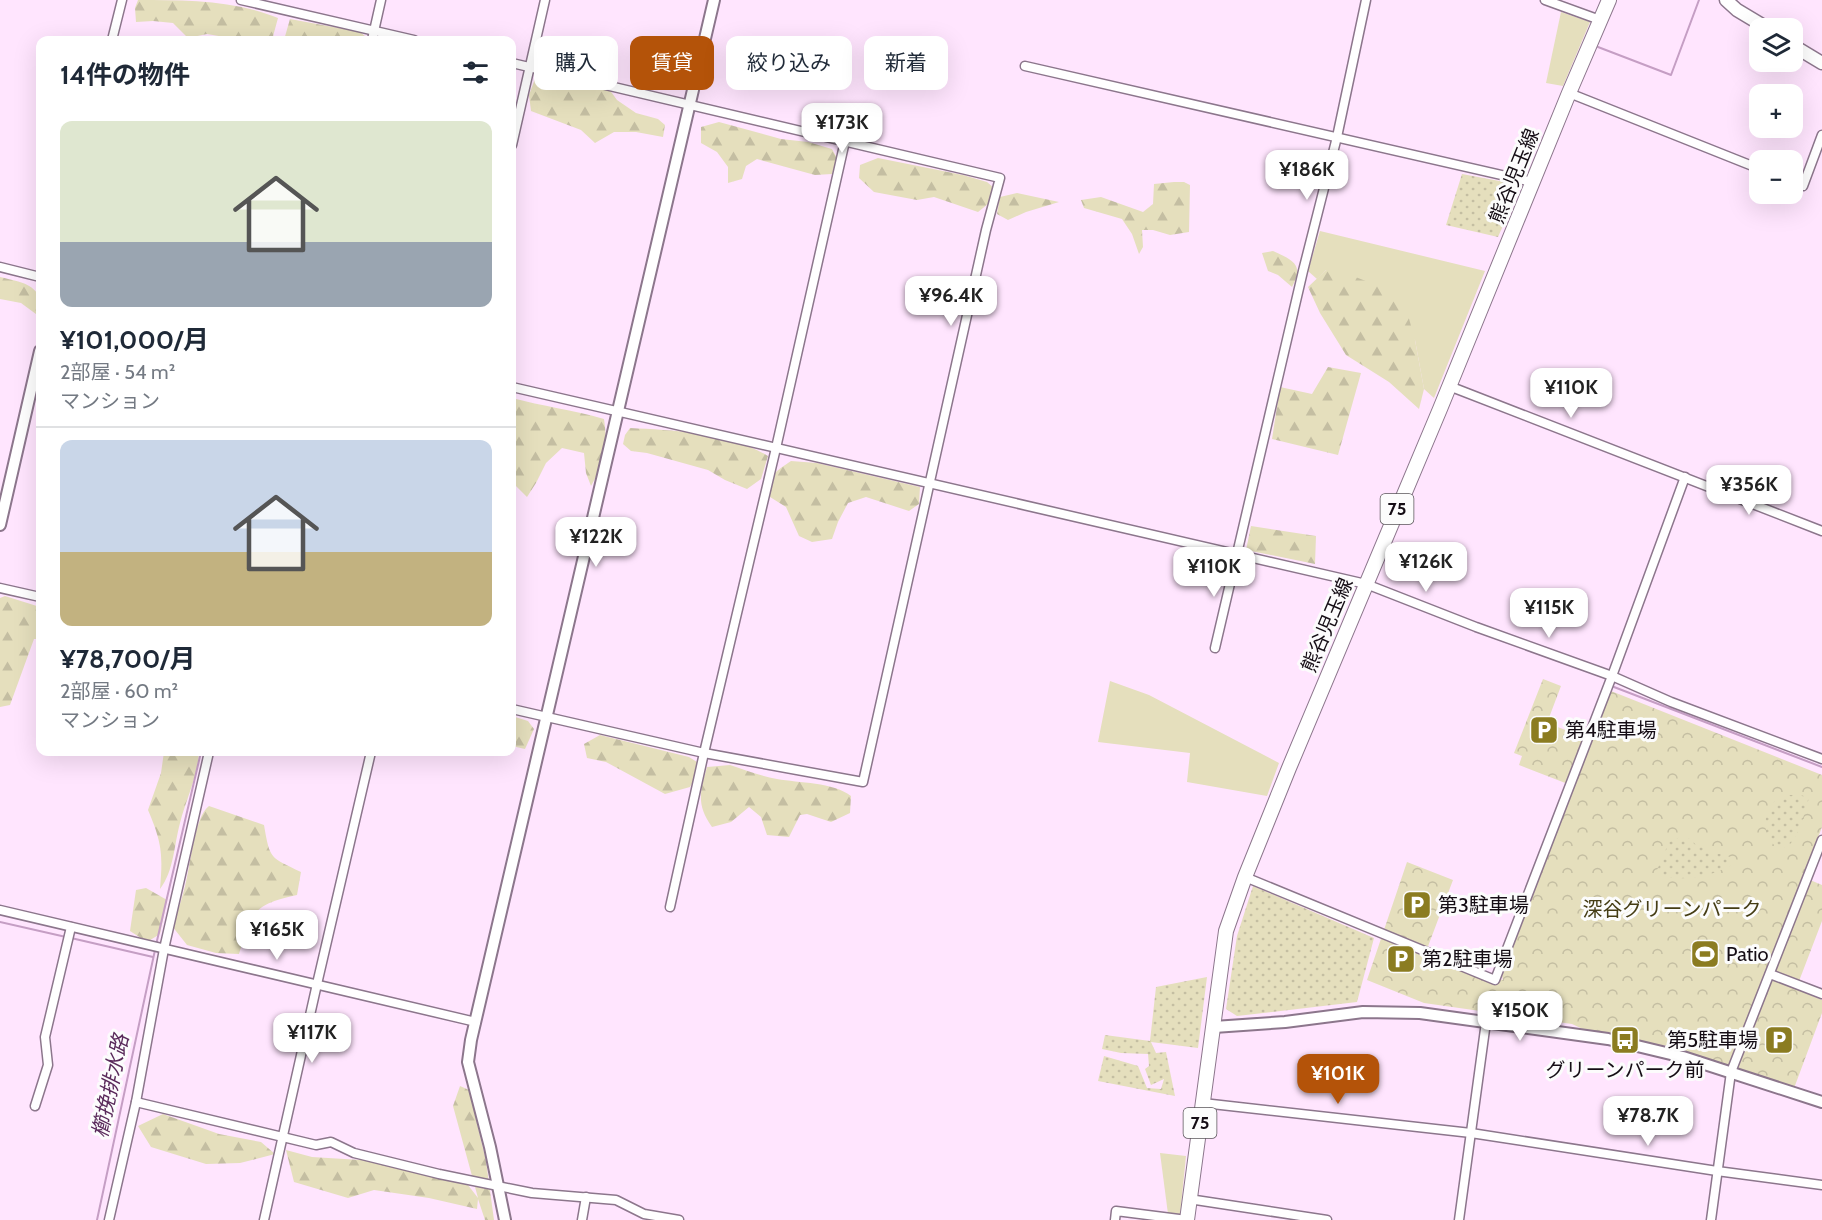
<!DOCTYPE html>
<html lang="ja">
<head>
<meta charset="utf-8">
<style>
  :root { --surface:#fff; --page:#f6f6f7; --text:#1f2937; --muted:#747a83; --line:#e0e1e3; --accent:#b45309 }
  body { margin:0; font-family:Cabin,"Noto Sans JP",sans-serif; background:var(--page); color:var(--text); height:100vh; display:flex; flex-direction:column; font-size:22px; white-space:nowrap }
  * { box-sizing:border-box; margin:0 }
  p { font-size:20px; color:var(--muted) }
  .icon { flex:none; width:33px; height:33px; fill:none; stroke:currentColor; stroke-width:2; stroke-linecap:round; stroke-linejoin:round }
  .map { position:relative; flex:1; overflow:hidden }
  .drawer { position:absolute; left:36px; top:36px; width:480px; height:720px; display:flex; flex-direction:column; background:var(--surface); border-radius:12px; box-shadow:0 6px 24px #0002 }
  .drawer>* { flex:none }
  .guide { position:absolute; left:534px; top:36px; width:570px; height:54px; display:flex; gap:12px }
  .fabs { position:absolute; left:1749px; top:18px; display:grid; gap:12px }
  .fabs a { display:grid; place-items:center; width:54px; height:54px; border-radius:12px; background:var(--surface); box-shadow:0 6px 24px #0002; font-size:30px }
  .price { position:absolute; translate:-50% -51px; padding:0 14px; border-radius:12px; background:#fff; color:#222; font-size:20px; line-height:39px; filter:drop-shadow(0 2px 3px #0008) }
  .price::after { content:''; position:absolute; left:50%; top:36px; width:18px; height:14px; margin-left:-9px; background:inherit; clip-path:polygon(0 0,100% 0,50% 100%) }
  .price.current { background:var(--accent); color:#fff }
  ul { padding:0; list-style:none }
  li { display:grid; align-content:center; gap:12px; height:318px; padding:0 24px }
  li+li { border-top:2px solid var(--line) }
  li span { display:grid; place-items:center; height:186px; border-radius:12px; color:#555 }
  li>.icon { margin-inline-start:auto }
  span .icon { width:108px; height:108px; fill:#fffc; stroke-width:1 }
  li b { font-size:26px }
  h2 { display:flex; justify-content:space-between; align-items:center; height:72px; padding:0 24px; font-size:26px }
  .pill { padding:0 21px; border-radius:12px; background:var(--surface); box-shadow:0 6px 24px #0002; font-size:21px; line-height:54px }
  .pill.current { background:var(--accent); color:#fff }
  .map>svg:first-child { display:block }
  .grass { fill:#e5dfbd }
  .forest { fill:url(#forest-firs) }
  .park { fill:url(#park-crowns) }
  .garden { fill:url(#garden-dots) }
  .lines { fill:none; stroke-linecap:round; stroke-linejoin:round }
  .stream { stroke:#c59ec4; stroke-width:2 }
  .minor-casing { stroke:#8c768c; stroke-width:11 }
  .tertiary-casing { stroke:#8c768c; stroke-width:14 }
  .secondary-casing { stroke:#8c768c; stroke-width:15 }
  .primary-casing { stroke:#8c768c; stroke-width:16 }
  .minor { stroke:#fff; stroke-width:8 }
  .tertiary { stroke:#fff; stroke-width:10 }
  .secondary { stroke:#fff; stroke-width:12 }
  .primary { stroke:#fff; stroke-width:14 }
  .labels { text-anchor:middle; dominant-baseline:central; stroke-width:6; stroke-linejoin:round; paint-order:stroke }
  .shield { fill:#fcfcfc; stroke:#5a555a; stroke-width:1.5 }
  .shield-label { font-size:18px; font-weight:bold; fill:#150d15 }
  .street-label { font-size:20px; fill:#150d15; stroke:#fcfcfc }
  .poi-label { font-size:20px; fill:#150d15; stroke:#fcfcfc; text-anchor:start }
  .park-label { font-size:20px; fill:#453d14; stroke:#fcfcfc }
  .water-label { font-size:21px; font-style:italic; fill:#5a2a5b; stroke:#fcfcfc }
</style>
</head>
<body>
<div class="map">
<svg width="1822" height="1220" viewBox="0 0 1822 1220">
  <defs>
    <pattern id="forest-firs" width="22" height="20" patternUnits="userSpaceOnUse" patternTransform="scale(1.5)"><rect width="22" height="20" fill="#e5dfbd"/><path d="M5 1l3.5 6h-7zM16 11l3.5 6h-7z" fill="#c4bea2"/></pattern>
    <pattern id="park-crowns" width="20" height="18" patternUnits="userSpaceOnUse" patternTransform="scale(1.5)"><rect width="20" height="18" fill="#e5dfbd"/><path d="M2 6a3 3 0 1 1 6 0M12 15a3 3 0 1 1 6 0" fill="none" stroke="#c4bea2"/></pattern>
    <pattern id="garden-dots" width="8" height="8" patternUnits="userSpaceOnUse" patternTransform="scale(1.5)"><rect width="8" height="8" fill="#e5dfbd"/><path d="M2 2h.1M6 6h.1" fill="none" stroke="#c4bea2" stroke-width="1.8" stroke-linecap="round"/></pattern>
  </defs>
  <rect width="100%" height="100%" fill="#ffe5fe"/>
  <g class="grass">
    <polygon points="1561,12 1590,22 1563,86 1546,83"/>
    <polygon points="1320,231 1485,271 1434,398 1424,389 1415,340 1326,270 1317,279 1308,271"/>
    <polygon points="1110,681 1149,695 1279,763 1267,796 1187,782 1190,753 1098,742"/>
    <polygon points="1160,1153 1186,1156 1180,1216 1168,1214"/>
  </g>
  <g class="forest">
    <path d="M138 0C184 0 235 0 278 18L272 40H242L207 34 188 38 173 23 153 21 136 22 135 8Z"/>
    <polygon points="290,19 360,32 365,36 364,40 284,40"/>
    <polygon points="554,75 609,89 617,100 636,113 658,119 665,125 663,137 636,132 614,132 595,143 581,130 531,111 529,95 536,76"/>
    <polygon points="719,122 781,139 808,142 832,149 837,158 832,174 815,175 757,159 746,166 742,179 728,183 728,167 717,152 701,143 701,127"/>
    <polygon points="878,158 963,175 987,182 994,188 988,204 978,212 934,197 917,200 874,192 859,178 860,165"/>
    <polygon points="1174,182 1184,182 1190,185 1189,232 1170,235 1153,230 1142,230 1143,247 1139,254 1132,234 1122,219 1084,208 1081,200 1101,197 1143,212 1153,204 1154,184"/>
    <polygon points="1017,193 1059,202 1026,212 1008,220 997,214 1000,197"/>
    <path d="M1273 251C1292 260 1305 264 1292 287L1278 275 1268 271 1262 253Z"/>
    <polygon points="1326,270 1353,276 1381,287 1406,308 1415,340 1424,389 1419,409 1389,382 1346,355 1320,313 1308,287"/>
    <path d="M0 277C25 283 45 285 40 317L21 303 0 299Z"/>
    <polygon points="1328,367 1361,373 1338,455 1272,439 1280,387 1312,394"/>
    <path d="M512 398C542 406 573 410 604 419 608 448 606 460 591 486L586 473 584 453 562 448 546 463 536 483 527 497 512 482 515 455 512 448Z"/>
    <path d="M630 428C673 430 731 433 768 456L761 479 747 489 725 480 708 470 647 453 631 451 623 444 625 435Z"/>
    <path d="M791 461 817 463 920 487 919 504 909 511 866 497 848 503 838 522 832 539 812 542 799 536 786 507 770 497C767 475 774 473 791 461Z"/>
    <polygon points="1251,526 1316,536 1315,564 1246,550"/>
    <polygon points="5,596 40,607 40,639 34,639 10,705 0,707 0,598"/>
    <polygon points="512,716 528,721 534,729 525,749 512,746"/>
    <polygon points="600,735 689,757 697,762 700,770 690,787 665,794 606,762 587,758 584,744"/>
    <path d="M164 752H199C198 776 186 799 180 823 174 845 174 871 160 889 163 854 162 843 148 810L161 773Z"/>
    <path d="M730 765C745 770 761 776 777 779 799 783 833 782 851 796L850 813 831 822 807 814 800 815 789 837 767 835 761 817 749 807 731 822 712 827C696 804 700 792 707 767Z"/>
    <path d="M209 806 264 825C270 860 270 857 301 872L297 895C252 905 252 912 239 954L216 953 187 945 172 926C176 915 181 903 184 890 190 871 194 816 209 806Z"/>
    <polygon points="146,888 167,900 160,934 147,942 130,931 136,890"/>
    <polygon points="460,1086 469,1090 486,1161 494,1220 485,1220 478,1199 477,1209 429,1198 374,1190 348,1198 294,1182 286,1150 312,1157 377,1161 468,1185 478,1198 453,1106"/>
    <polygon points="163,1114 219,1134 261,1142 275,1154 240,1163 206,1164 151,1147 138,1126"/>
  </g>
  <polygon class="park" points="1543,679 1561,686 1547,723 1592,740 1611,691 1822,775 1822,827 1803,877 1822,885 1822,921 1796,989 1822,1000 1822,1013 1793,1091 1677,1048 1587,1031 1572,1024 1424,1003 1367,980 1407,862 1453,880 1427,949 1503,980 1502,976 1573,786 1519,765 1522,756 1514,753"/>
  <g class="garden">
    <polygon points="1462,174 1521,185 1498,237 1446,225"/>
    <path d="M1783 795H1801L1809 798C1804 813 1801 831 1791 843 1773 863 1748 816 1783 795Z"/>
    <path d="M1683 836 1692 840 1695 844 1704 846 1713 854H1723L1732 858 1730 866C1704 879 1683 881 1655 875L1669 842Z"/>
    <polygon points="1253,886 1374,938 1357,1002 1237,1016 1226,1009 1237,936"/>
    <polygon points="1207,977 1198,1048 1151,1042 1156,1053 1166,1052 1175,1096 1098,1081 1104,1056 1138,1066 1147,1088 1161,1089 1164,1079 1151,1085 1145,1069 1149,1066 1148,1054 1121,1053 1102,1049 1105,1035 1150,1041 1156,987"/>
  </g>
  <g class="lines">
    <g class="stream">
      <polyline points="1598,47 1671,75 1699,0"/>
      <polyline points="1614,687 1822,767"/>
      <polyline points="0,922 66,937"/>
      <polyline points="71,938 153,957"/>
      <polyline points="156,945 201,752"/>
      <polyline points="97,1220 155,950"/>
    </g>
    <g class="minor-casing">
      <g id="minor">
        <polyline points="241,0 414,40"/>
        <polyline points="1545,0 1600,20"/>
        <polyline points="112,40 122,0"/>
        <polyline points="372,40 381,0"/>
        <polyline points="512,63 1000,178 986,230 863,782 704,753 512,709"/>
        <polyline points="1025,66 1532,182"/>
        <polyline points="1569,93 1760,169"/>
        <polyline points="512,145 545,0"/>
        <polyline points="1792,182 1803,186 1822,135"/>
        <polyline points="0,267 40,277"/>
        <polyline points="1449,386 1822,531"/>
        <polyline points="512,387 1366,584 1476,627 1612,676 1671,702 1822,759"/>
        <polyline points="0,588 40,597"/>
        <polyline points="1215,648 1303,271 1337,137 1366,0"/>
        <polyline points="1245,877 1495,980 1612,676 1685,477"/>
        <polyline points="670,907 704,753 776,448 845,141"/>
        <polyline points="0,910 476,1022"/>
        <polyline points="1770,974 1822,994"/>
        <polyline points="136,1102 316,1145 331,1142 354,1153 439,1174 532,1193 616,1200 644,1214 679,1220"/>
        <polyline points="1203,1103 1471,1133 1717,1171 1822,1185"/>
        <polyline points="35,1106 48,1065 45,1037 71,927"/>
        <polyline points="1189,1199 1327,1220"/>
        <polyline points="109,1220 136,1102 164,949 209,752"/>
        <polyline points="264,1220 317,984 371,752"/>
        <polyline points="582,1220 586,1197"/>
        <polyline points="1115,1220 1116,1211 1187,1220"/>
        <polyline points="1459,1220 1486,1022"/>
        <polyline points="1711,1220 1731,1072 1822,840"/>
      </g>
    </g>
    <g class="tertiary-casing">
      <g id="tertiary">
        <polyline points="0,525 40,351"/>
        <polyline points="1214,1027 1285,1022 1363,1012 1420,1013 1608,1039 1683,1057 1822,1102"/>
        <polyline points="505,1220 490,1147 468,1062 471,1040 714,0"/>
      </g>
    </g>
    <g class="secondary-casing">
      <g id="secondary">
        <polyline points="1726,0 1737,10 1767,28"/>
        <polyline points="1792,45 1822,63"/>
      </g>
    </g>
    <g class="primary-casing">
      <polyline id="primary" points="1187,1220 1226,931 1245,877 1289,768 1440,409 1569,93 1609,0"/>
    </g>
    <use href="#minor" class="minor"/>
    <use href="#tertiary" class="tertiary"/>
    <use href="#secondary" class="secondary"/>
    <use href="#primary" class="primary"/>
  </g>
  <defs>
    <g id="parking-square" transform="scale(1.5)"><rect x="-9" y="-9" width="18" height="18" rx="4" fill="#8b7c21" stroke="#fcfcfc"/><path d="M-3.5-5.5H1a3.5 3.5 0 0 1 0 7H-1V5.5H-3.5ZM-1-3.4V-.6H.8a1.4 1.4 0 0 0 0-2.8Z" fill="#fff"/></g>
    <g id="stadium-square" transform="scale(1.5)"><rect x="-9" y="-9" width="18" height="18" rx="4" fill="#8b7c21" stroke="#fcfcfc"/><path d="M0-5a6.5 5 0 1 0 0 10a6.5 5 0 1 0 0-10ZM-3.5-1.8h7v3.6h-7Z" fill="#fff"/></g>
    <g id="bus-square" transform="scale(1.5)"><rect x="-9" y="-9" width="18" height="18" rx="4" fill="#8b7c21" stroke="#fcfcfc"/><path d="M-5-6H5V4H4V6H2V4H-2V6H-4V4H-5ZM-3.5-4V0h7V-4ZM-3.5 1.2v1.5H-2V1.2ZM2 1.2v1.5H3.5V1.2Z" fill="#fff"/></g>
  </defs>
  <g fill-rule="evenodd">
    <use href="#parking-square" x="1544" y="730"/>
    <use href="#parking-square" x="1417" y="905"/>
    <use href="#stadium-square" x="1705" y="954"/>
    <use href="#parking-square" x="1401" y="959"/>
    <use href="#bus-square" x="1625" y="1040"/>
    <use href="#parking-square" x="1779" y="1040"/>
  </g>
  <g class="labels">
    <g class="shield">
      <rect x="1380.5" y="494" width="33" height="30" rx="4.5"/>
      <rect x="1183.5" y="1108" width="33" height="30" rx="4.5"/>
    </g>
    <g class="shield-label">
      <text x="1397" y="509">75</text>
      <text x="1200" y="1123">75</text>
    </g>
    <g class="street-label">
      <text transform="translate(1514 176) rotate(-68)">熊谷児玉線</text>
      <text transform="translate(1327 625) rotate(-67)">熊谷児玉線</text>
    </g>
    <g class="poi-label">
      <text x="1565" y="730">第4駐車場</text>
      <text x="1438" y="905">第3駐車場</text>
      <text x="1726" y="954">Patio</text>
      <text x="1422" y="959">第2駐車場</text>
      <text x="1758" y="1040" text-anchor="end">第5駐車場</text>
      <text x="1625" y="1070" text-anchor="middle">グリーンパーク前</text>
    </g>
    <g class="park-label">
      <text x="1672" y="909">深谷グリーンパーク</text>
    </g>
    <g class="water-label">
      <text transform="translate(110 1086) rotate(-78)">櫛挽排水路</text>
    </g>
  </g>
</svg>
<div class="fabs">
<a><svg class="icon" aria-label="layers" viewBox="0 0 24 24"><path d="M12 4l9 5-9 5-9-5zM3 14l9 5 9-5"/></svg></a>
<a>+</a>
<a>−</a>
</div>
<b class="price" style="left:842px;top:154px">¥173K</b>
<b class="price" style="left:1307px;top:201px">¥186K</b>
<b class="price" style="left:951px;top:327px">¥96.4K</b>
<b class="price" style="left:1571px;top:419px">¥110K</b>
<b class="price" style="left:1749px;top:516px">¥356K</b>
<b class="price" style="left:596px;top:568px">¥122K</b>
<b class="price" style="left:1426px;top:593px">¥126K</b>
<b class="price" style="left:1214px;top:598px">¥110K</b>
<b class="price" style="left:1549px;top:639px">¥115K</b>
<b class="price" style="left:277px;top:961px">¥165K</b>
<b class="price" style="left:1520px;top:1042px">¥150K</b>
<b class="price" style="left:312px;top:1064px">¥117K</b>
<b class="price current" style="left:1338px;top:1105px">¥101K</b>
<b class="price" style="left:1648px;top:1147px">¥78.7K</b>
<div class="guide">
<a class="pill">購入</a>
<a class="pill current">賃貸</a>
<a class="pill">絞り込み</a>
<a class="pill">新着</a>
</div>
<section class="drawer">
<h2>14件の物件<svg class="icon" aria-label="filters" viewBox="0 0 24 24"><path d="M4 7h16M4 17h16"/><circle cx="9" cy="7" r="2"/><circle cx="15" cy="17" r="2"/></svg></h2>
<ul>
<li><span style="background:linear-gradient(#dfe7d0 65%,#9aa5b1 0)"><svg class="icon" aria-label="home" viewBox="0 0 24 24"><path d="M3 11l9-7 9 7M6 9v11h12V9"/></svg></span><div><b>¥101,000/月</b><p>2部屋 · 54 m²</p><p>マンション</p></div></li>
<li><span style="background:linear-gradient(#c9d6e8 60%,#c2b280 0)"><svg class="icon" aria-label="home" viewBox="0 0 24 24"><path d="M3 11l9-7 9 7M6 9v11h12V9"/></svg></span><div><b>¥78,700/月</b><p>2部屋 · 60 m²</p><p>マンション</p></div></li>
</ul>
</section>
</div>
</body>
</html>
